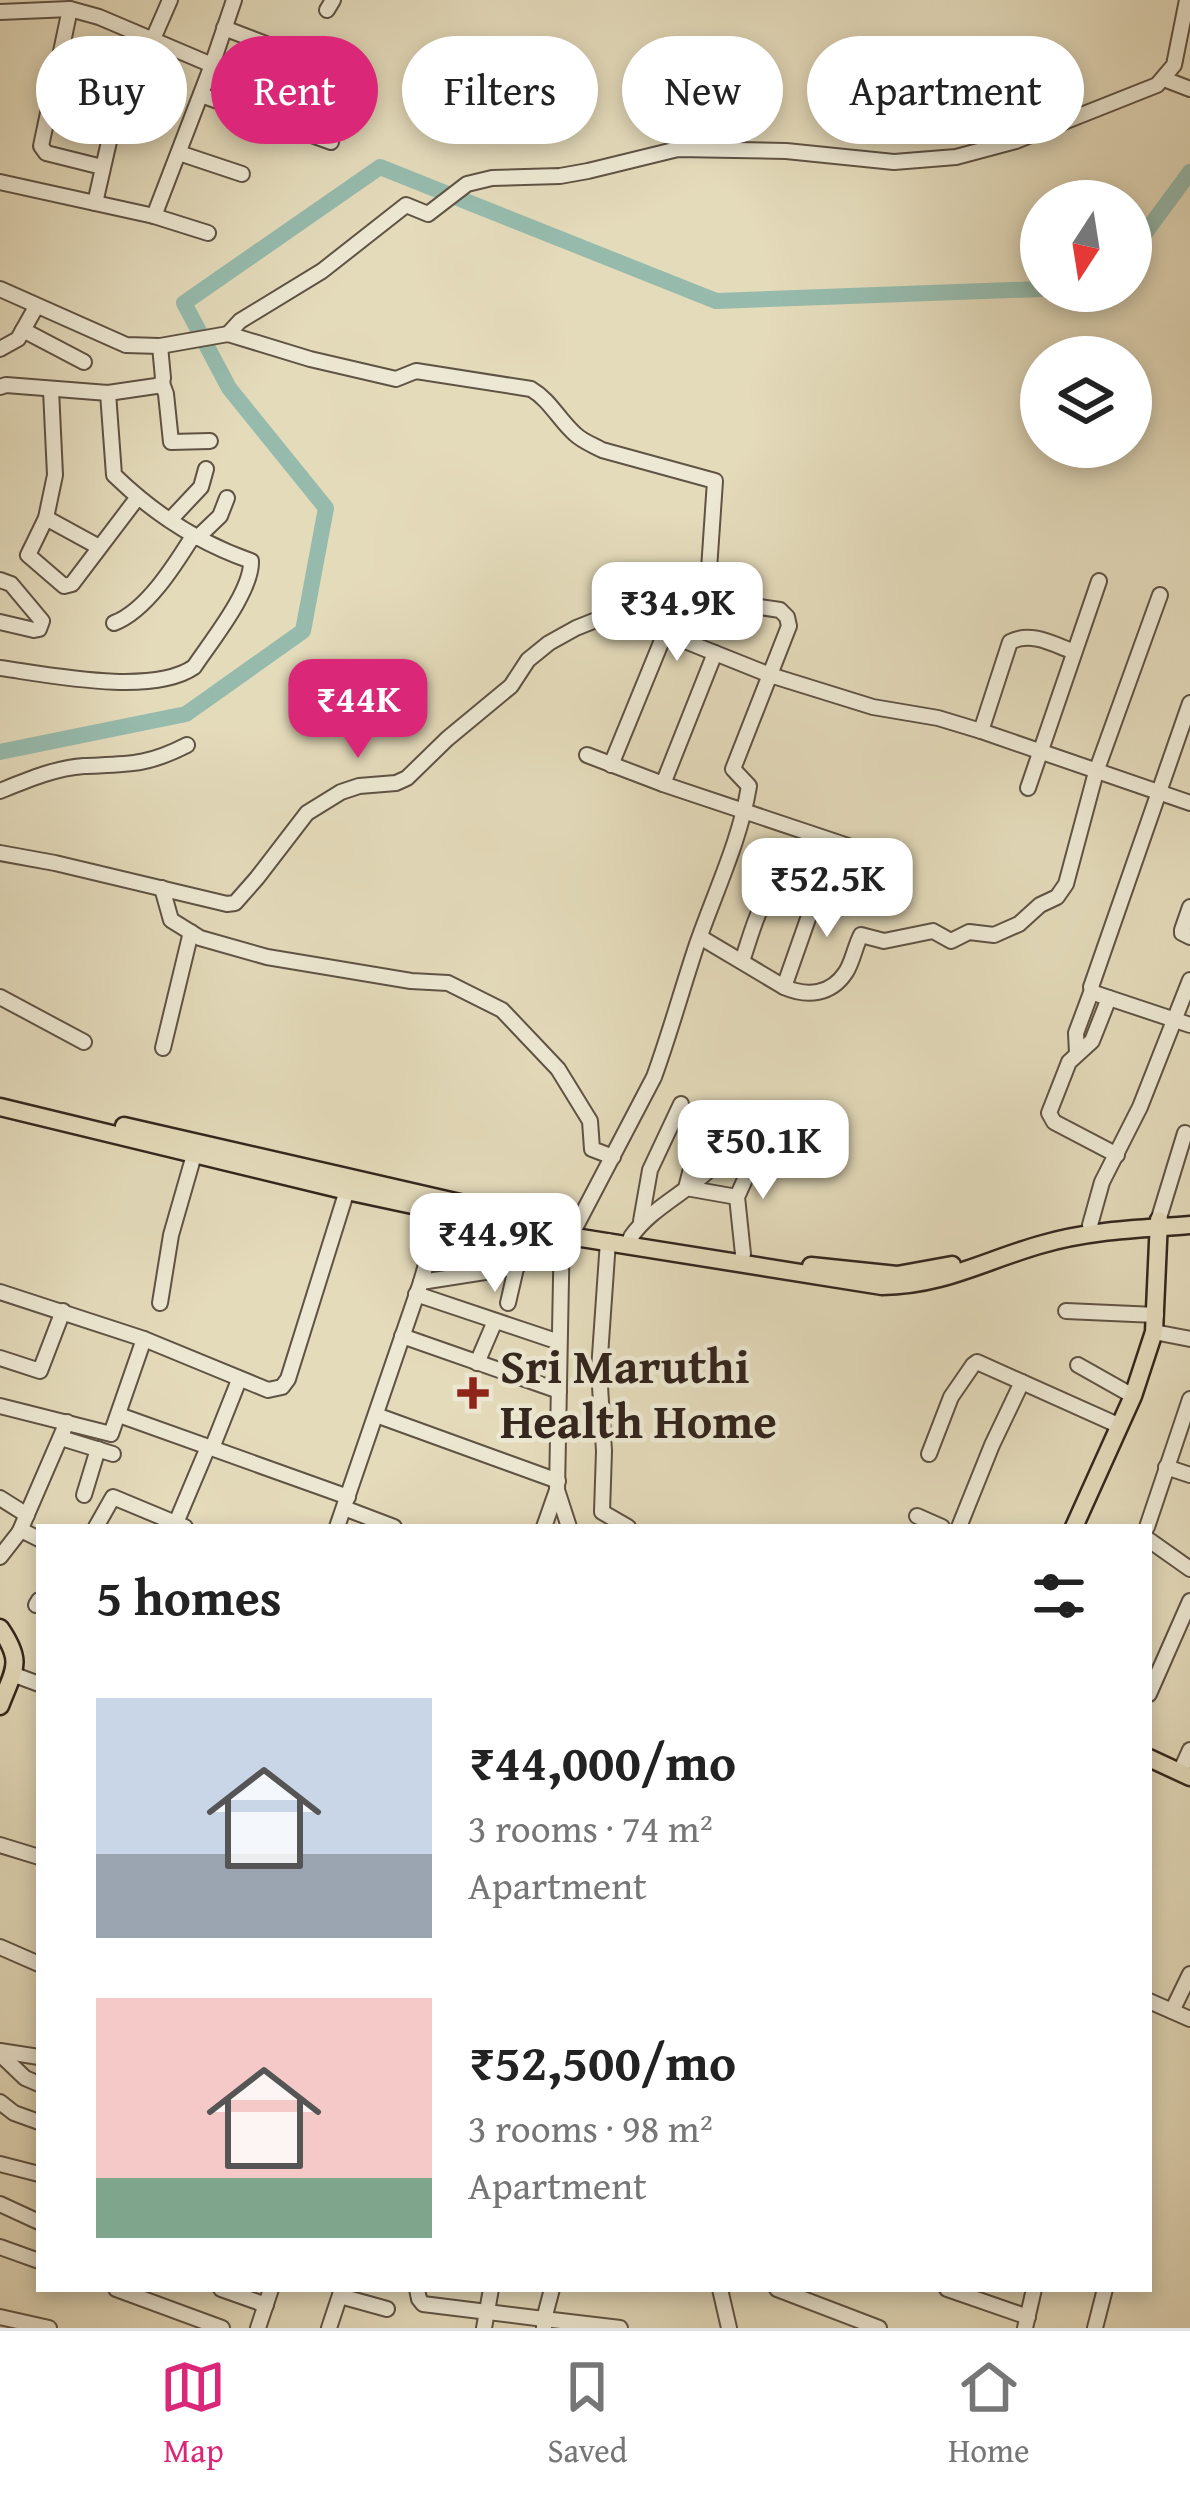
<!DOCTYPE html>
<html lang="en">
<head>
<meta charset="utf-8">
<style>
  :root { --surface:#fff; --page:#f6f6f6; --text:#222; --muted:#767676; --line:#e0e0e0; --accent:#db2777 }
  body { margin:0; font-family:"Gentium Book Plus",serif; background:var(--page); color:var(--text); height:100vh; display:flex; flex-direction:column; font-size:45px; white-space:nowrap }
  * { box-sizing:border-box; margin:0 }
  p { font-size:39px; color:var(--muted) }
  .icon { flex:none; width:66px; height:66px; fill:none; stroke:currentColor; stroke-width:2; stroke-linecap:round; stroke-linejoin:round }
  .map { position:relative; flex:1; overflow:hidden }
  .side { position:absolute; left:36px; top:1524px; width:1116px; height:768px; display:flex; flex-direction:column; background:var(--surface); border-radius:0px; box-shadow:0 6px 18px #0003 }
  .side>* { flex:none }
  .hud { position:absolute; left:36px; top:36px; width:1119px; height:108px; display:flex; gap:24px }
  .needle { width:78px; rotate:192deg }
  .controls { position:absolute; left:1020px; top:180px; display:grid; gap:24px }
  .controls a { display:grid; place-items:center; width:132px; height:132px; border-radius:50%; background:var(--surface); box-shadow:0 6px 18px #0003; font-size:60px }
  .price { position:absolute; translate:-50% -102px; padding:0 27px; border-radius:24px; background:#fff; color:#222; font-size:39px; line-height:78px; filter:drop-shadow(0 3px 6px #0008) }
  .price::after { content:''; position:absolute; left:50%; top:72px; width:36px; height:27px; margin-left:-18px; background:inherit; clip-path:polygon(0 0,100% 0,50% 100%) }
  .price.active { background:var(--accent); color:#fff }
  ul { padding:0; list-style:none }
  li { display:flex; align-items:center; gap:36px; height:300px; padding:0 60px }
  li span { display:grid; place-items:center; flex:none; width:336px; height:240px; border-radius:0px; color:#555 }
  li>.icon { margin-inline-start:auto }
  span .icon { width:144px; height:144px; fill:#fffc; stroke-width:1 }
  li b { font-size:51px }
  h2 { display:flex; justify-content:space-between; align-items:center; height:144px; padding:0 60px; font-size:51px }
  .chip { padding:0 42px; border-radius:54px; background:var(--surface); box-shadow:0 6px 18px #0003; font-size:42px; line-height:108px }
  .chip.active { background:var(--accent); color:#fff }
  .dock { display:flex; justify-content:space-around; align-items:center; height:168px; border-top:3px solid var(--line); background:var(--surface); font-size:33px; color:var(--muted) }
  .dock a { display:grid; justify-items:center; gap:6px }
  .dock .active { color:var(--accent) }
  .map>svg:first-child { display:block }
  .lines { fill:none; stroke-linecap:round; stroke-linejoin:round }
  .river { stroke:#96bbad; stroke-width:16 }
  .minor-casing { stroke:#5f5344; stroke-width:18 }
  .major-casing { stroke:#33261d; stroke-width:21 }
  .minor { stroke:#ede8d3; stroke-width:14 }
  .major { stroke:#e4dbbb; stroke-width:16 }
  .poi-dot { fill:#8f2418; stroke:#ede8d3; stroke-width:4.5 }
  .labels { text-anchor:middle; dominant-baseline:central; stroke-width:9; stroke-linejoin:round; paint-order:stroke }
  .poi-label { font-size:48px; font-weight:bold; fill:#33261d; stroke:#ede8d3; text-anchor:start }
</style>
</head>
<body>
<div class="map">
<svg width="1190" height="2328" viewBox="0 0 1190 2328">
  <rect width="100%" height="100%" fill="#e4dbbb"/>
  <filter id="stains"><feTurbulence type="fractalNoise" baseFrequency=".00167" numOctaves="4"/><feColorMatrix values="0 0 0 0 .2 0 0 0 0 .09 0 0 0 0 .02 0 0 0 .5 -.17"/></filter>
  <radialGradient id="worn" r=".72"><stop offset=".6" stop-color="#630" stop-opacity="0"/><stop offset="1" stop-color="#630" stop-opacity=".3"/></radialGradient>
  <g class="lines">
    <g class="river">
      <polyline points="1131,252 1190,172"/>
      <polyline points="0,752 186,714 303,631 326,508 229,388 184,303 380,167 716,301 1041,289"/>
    </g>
    <g class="minor-casing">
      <g id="minor">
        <polyline points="70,9 41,146 46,153 102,167"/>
        <polyline points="327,10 333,0"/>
        <polyline points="0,12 70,9 99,17 212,65"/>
        <polyline points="224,28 339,72 341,79 329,108"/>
        <polyline points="153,39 170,0"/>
        <polyline points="1164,79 1190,89"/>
        <polyline points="201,95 331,142"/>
        <polyline points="179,153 242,174"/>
        <polyline points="0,182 154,216 208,233"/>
        <polyline points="95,203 134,32"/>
        <polyline points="154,216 212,65 234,0"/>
        <path d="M0 289 126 345 160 346 228 334 310 359 396 379 416 371 531 389C550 400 559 420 575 434 582 441 593 445 602 450L715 481 707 599 780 610 787 617 789 626 733 769 749 786C740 841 715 892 697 944 682 989 670 1033 654 1077L575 1228"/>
        <polyline points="23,330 84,362"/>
        <polyline points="228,334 240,321 322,271 406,205 428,214 467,184 492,178 560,176 588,171 678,149 786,151 894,162 956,157 1016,141 1157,85 1174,65 1187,0"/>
        <polyline points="0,349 18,339 36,307"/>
        <polyline points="162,383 166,394 171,442 210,441"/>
        <polyline points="0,387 6,385 108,393 156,386 162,383 163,378 160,346"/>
        <polyline points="51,390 55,475 46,518 28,555 64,586 72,584 138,497"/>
        <polyline points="46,518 99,547"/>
        <polyline points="170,520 201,487 206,469"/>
        <polyline points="197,538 220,516 227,498"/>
        <polyline points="0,580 11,584 42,621 39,629 34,630 0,622"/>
        <polyline points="675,605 665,633 770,675 873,707 938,718 981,731 1190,803"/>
        <path d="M114 623C146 611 175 565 193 536"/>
        <path d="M0 668C50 675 152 696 194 667 212 640 252 591 251 561 199 543 153 513 114 475L108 393"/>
        <polyline points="1190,703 1091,987 1094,993 1190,1025"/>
        <path d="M981 731 1010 642C1031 631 1053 644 1074 652"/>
        <polyline points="587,755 663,784 854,848"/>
        <polyline points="611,765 665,633"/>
        <polyline points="663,784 715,653"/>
        <polyline points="1028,788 1099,581"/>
        <path d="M0 791C27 780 55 768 84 766 128 764 146 766 187 745"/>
        <polyline points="0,853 55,863 227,904 235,903 257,878 307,813 341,792 359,786 396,783 407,778 447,739 511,686 528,660 549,643 576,628 601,618 707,599"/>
        <polyline points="162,888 171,920 200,938 267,957 411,981 448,983 502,1010 558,1069 590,1121 592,1149 613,1157"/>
        <polyline points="1190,907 1182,930 1182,933 1190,937"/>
        <path d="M700 937 784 987C807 997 831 995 846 972 853 961 855 946 861 935L884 941 933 931 951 941 969 932 994 935 1019 924 1040 905 1057 897 1066 884 1096 772 1160 595"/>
        <path d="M742 961C752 934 759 894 785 880L814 904"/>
        <polyline points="784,987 823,876"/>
        <polyline points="0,997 84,1042"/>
        <polyline points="1109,998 1092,1041 1069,1062 1049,1113 1054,1122 1117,1155"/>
        <polyline points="163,1048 191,932"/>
        <polyline points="1077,1053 1076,1033 1092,990"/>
        <polyline points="1159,1218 1185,1133"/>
        <polyline points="641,1221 650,1170 681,1104"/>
        <polyline points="1090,1225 1102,1182 1140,1107 1190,980"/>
        <polyline points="562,1226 557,1490 569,1527"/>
        <path d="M631 1237C657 1198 718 1182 731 1135L702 1127 686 1188 737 1197"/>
        <polyline points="608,1241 599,1370 604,1451 602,1512 628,1527"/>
        <polyline points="743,1254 737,1197 760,1146"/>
        <polyline points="421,1282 517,1267"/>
        <polyline points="0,1292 144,1339 268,1390 282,1387 288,1379 349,1184"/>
        <polyline points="416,1294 559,1342"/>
        <polyline points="160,1303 171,1235 194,1155"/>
        <polyline points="508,1303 525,1229"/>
        <polyline points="1066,1311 1156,1315"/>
        <polyline points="1154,1332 1190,1339"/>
        <polyline points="402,1336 559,1391"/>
        <polyline points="0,1358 40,1371 63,1311"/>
        <polyline points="477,1363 495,1321"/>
        <polyline points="1078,1365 1133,1396"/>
        <polyline points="0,1406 111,1434 144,1339"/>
        <polyline points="119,1415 348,1497"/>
        <polyline points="376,1415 558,1481"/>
        <polyline points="61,1438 113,1454"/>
        <polyline points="212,1448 239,1380"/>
        <polyline points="929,1454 951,1397 973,1365 977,1362 1120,1426"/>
        <polyline points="1166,1467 1190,1475"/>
        <polyline points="84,1495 98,1449"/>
        <polyline points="0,1498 27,1515"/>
        <polyline points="344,1508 394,1527"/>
        <polyline points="917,1516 942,1527"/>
        <polyline points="176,1523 208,1447"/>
        <polyline points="96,1527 113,1497 185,1527"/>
        <polyline points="337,1527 421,1282 444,1201"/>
        <polyline points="544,1527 557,1490"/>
        <polyline points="959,1527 992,1445 1022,1382"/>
        <polyline points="1147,1527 1190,1399"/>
        <polyline points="19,1533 67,1422"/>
        <polyline points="1149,1540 1190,1569"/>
        <polyline points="0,1557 21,1530 39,1539"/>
        <polyline points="36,1605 39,1600"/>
        <polyline points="12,1674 39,1684"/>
        <polyline points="1149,1694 1190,1601"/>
        <polyline points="1180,1772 1190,1750"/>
        <polyline points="0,1845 39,1857"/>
        <polyline points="0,1947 39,1964"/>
        <polyline points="1149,2001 1190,2019"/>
        <polyline points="1172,2011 1190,1974"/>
        <polyline points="0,2051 39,2057"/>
        <polyline points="0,2054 25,2078 39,2084"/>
        <polyline points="0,2102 14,2113 39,2122"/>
        <polyline points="0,2164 39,2174"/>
        <polyline points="0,2204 39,2222"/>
        <polyline points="0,2247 39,2261"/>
        <polyline points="116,2289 222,2328"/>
        <polyline points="221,2289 266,2305"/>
        <polyline points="417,2289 419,2299 423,2304 544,2319 544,2328"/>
        <polyline points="552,2289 544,2319 620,2328"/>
        <polyline points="720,2289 729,2328"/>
        <polyline points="777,2289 879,2328"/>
        <polyline points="947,2289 1028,2317"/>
        <polyline points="340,2296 387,2309"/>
        <polyline points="0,2317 49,2328"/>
        <polyline points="258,2328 271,2289"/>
        <polyline points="329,2328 342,2289"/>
        <polyline points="484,2328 491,2289"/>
        <polyline points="1025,2328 1034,2289"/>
        <polyline points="1095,2328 1105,2289"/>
      </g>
    </g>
    <g class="major-casing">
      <g id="major">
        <path d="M0 1107 347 1191 525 1229 882 1286C945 1285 985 1260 1043 1244 1090 1230 1141 1229 1190 1225"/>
        <polyline points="124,1126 508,1214"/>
        <polyline points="811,1266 897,1275 952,1265"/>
        <polyline points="1074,1527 1133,1396 1154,1332 1159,1220"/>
        <path d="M0 1628C24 1663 14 1669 0 1706"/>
        <polyline points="1149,1758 1190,1777"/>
      </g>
    </g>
    <use href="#minor" class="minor"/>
    <use href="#major" class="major"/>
  </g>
  <path class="poi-dot" d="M467 1375h12v12h12v12h-12v12h-12v-12h-12v-12h12z"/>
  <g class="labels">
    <g class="poi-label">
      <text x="500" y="1365">Sri Maruthi<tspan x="500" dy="55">Health Home</tspan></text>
    </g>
  </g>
  <rect width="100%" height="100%" filter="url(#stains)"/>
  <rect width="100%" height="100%" fill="url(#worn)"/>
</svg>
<div class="controls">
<a><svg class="needle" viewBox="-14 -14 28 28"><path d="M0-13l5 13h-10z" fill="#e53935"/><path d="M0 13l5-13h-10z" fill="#767676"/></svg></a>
<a><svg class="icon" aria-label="layers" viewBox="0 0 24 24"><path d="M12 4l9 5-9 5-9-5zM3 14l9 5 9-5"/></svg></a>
</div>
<b class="price" style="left:677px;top:664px">₹34.9K</b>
<b class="price active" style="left:358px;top:761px">₹44K</b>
<b class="price" style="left:827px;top:940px">₹52.5K</b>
<b class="price" style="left:763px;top:1202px">₹50.1K</b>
<b class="price" style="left:495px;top:1295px">₹44.9K</b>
<div class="hud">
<a class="chip">Buy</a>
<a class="chip active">Rent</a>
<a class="chip">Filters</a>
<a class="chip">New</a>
<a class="chip">Apartment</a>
</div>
<section class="side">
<h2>5 homes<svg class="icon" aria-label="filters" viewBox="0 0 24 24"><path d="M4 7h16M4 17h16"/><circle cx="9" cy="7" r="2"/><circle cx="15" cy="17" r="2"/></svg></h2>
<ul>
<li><span style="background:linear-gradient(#c9d6e8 65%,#9aa5b1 0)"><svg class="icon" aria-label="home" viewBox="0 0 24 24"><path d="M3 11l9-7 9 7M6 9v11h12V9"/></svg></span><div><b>₹44,000/mo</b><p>3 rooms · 74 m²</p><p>Apartment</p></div></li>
<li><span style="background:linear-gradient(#f6c9c9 75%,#7fa58c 0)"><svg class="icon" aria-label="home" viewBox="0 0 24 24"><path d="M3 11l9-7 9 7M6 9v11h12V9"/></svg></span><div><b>₹52,500/mo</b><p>3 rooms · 98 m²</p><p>Apartment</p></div></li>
</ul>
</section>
</div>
<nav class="dock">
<a class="active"><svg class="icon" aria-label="map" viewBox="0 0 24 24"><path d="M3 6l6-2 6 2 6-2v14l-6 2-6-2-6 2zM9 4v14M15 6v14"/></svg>Map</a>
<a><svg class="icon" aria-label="saved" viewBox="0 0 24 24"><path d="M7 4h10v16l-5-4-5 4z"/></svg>Saved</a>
<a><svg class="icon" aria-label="home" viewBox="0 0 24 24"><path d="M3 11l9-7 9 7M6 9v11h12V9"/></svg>Home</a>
</nav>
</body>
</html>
